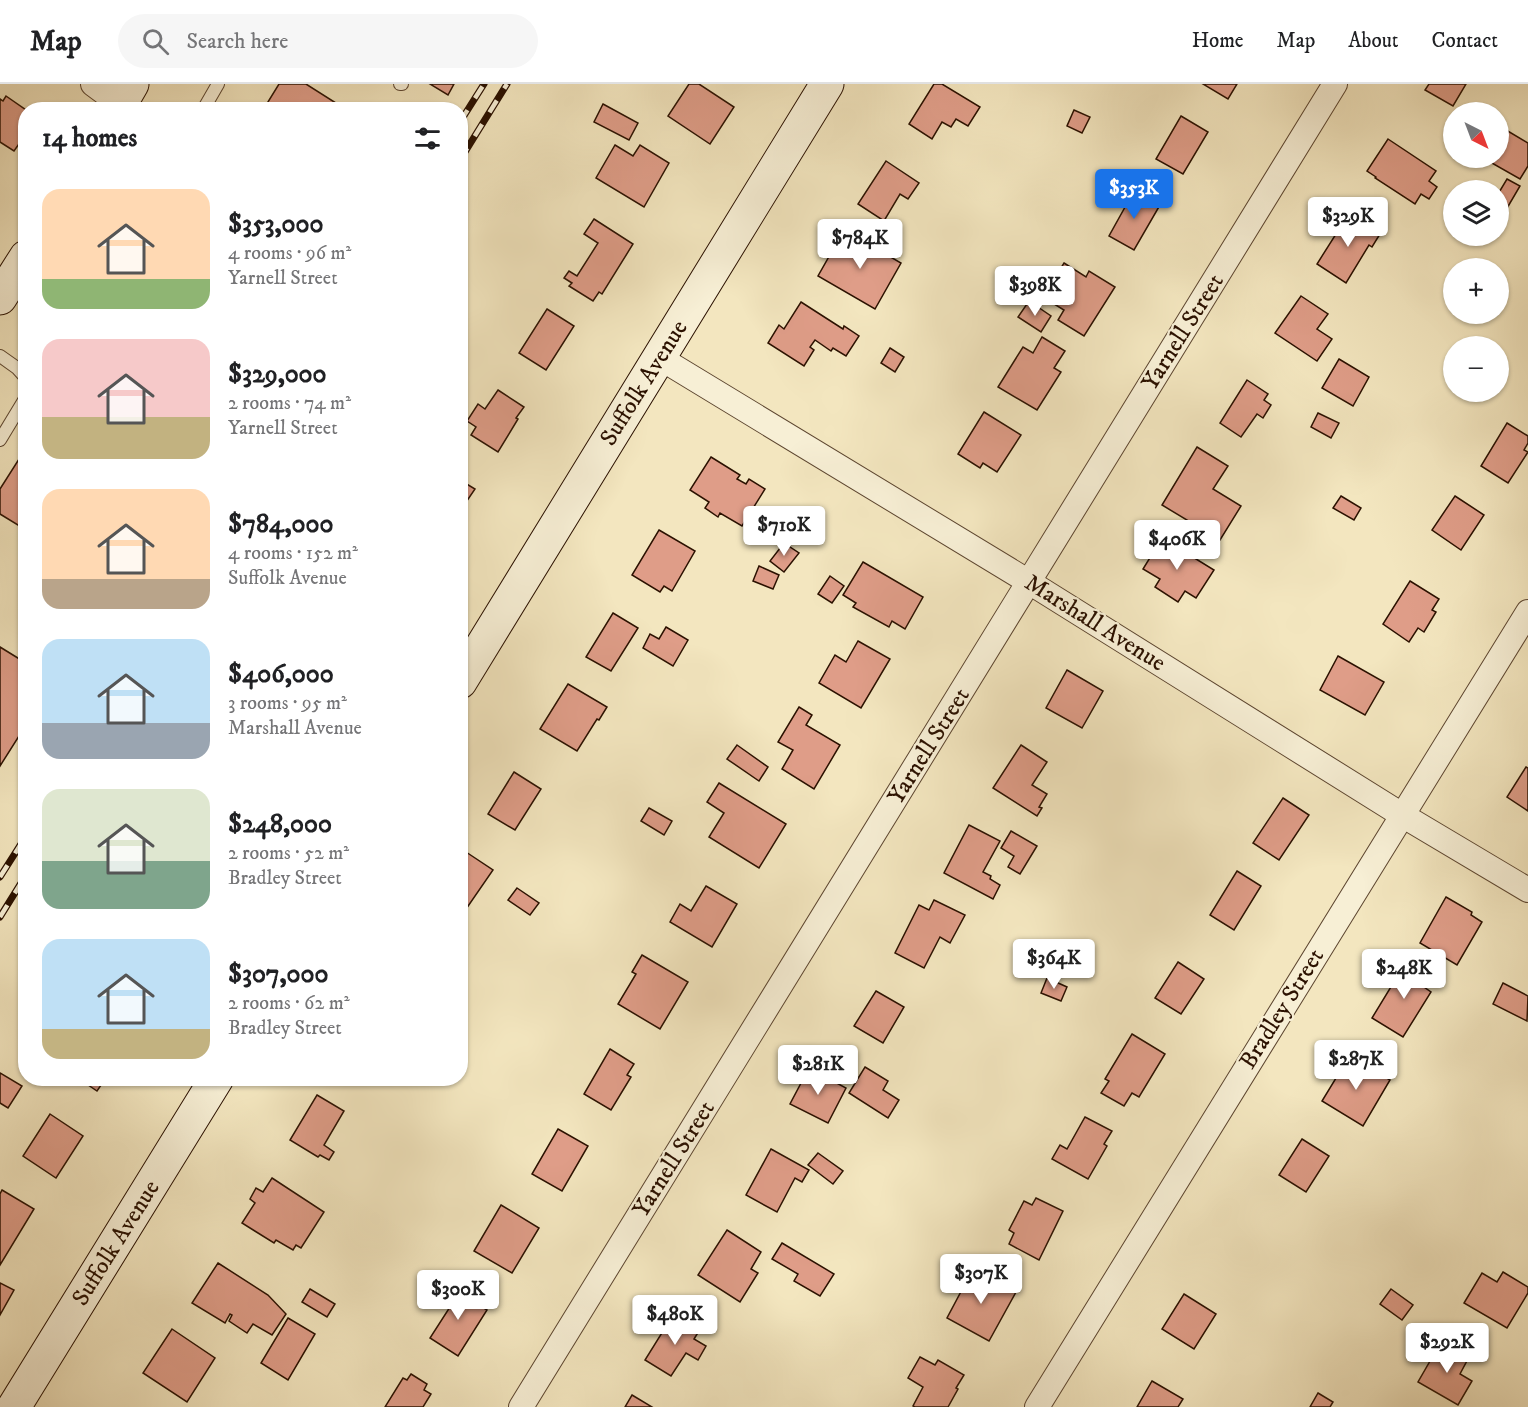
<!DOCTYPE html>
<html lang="en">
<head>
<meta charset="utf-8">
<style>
  :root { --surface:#fff; --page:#f6f6f6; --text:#202124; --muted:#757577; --line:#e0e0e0; --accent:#1a73e8 }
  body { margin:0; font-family:"IM FELL DW Pica",serif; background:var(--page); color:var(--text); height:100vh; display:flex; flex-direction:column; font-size:22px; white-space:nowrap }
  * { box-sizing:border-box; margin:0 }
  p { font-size:20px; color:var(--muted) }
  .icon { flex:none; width:33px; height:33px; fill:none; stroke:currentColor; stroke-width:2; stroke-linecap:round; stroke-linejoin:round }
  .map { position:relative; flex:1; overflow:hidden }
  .drawer { position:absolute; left:18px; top:18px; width:450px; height:984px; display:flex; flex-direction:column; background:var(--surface); border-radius:24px; box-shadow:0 2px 4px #0004 }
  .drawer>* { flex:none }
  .needle { width:39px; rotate:138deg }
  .tools { position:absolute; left:1443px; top:18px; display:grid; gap:12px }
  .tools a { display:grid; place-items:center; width:66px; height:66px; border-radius:50%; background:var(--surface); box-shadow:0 2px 4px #0004; font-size:30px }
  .price { position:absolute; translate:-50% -51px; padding:0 14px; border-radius:6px; background:#fff; color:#222; font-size:20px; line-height:39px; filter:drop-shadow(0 2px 3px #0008) }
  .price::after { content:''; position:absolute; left:50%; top:36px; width:18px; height:14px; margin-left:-9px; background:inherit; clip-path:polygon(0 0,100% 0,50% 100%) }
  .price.active { background:var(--accent); color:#fff }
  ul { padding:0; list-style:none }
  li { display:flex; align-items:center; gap:18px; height:150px; padding:0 24px }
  li span { display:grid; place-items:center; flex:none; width:168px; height:120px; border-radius:18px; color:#555 }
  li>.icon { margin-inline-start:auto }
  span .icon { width:72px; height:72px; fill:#fffc; stroke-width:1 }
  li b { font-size:26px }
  h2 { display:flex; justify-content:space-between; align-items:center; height:72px; padding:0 24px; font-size:26px }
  header { display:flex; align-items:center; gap:36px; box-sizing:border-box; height:84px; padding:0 30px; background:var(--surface); border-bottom:2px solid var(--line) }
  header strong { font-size:28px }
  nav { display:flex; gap:33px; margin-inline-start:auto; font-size:21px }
  .search { width:420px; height:54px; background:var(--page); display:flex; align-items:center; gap:15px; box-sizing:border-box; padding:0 21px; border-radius:33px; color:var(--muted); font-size:22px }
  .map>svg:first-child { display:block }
  .building { fill:#df9d88; stroke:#2b1100; stroke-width:1.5 }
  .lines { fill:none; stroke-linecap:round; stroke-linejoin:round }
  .lane-casing { stroke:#5d4630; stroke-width:14 }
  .street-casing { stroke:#5d4630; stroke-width:26 }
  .secondary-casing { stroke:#2b1100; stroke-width:35 }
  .lane { stroke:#f7efd5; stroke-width:12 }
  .street { stroke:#f7efd5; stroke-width:24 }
  .secondary { stroke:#f7efd5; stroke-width:33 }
  .rail-casing { stroke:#2b1100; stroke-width:7 }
  .rail { stroke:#f7efd5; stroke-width:4.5; stroke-dasharray:14; stroke-linecap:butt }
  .labels { text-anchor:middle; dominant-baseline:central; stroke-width:4.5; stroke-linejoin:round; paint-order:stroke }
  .street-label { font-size:24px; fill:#2b1100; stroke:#f7efd5 }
</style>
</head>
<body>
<header>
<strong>Map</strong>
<div class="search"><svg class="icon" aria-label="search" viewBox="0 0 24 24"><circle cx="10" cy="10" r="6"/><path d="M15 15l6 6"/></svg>Search here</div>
<nav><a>Home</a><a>Map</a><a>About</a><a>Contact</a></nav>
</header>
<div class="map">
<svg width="1528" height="1323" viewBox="0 0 1528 1323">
  <rect width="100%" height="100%" fill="#f3e6bf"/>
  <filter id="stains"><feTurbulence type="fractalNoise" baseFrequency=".00333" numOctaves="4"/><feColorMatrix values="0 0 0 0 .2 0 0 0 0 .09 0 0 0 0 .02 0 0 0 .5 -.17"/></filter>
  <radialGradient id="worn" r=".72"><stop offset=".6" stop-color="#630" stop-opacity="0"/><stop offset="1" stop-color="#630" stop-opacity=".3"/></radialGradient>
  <g class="building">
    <polygon points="279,0 306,0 347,26 263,26"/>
    <polygon points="430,0 454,0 448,11"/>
    <polygon points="689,0 699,0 734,23 710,60 668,32"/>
    <polygon points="934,0 942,0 980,23 968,42 956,35 951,43 942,38 932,55 909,40"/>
    <polygon points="1203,0 1237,0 1228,15"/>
    <polygon points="1429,0 1466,0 1453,22 1425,6"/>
    <polygon points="6,12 26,26 26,50 14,67 0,58 0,15 3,17"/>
    <polygon points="603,20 638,39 629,56 594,38"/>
    <polygon points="1074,26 1090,33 1082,49 1067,42"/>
    <polygon points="1181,32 1208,48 1183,90 1156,75"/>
    <polygon points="1501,43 1528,59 1528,82 1520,95 1483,74 1498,74 1498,47"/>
    <polygon points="1388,55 1436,87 1429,97 1437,103 1429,115 1421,110 1415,120 1375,94 1376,93 1367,87"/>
    <polygon points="615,61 633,72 640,61 669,79 644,123 596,94"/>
    <polygon points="886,77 919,99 908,115 900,110 884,137 858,120"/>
    <polygon points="1507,95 1520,102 1503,131 1498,129 1498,110"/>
    <polygon points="1134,107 1160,121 1134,166 1109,152"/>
    <polygon points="1348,131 1380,150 1372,163 1369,161 1346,199 1317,180"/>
    <polygon points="594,135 633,160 602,210 599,208 593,217 569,202 572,199 564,194 569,187 577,192 598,159 584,150"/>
    <polygon points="844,146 901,179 875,225 818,192"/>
    <polygon points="1064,179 1086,193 1089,187 1115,203 1084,252 1058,236 1064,226 1046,215 1055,201 1051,200"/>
    <polygon points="1301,212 1328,230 1317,245 1332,255 1317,277 1275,249"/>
    <polygon points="1029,217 1051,232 1041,248 1018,233"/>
    <polygon points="801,218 843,245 844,242 859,252 846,272 833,264 831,267 815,256 810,263 814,266 804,282 768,259 779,241 784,245"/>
    <polygon points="547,225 574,242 546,286 519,269"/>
    <polygon points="1042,253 1065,267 1054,284 1061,288 1037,326 998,303 1023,263 1033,269"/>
    <polygon points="890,264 904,273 895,288 881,279"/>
    <polygon points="1339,275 1369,293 1353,322 1322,304"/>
    <polygon points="1247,296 1268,310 1264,316 1271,321 1263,334 1257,330 1241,353 1220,339"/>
    <polygon points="498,306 524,323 516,334 518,335 498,368 471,351 476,343 467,337 478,320 485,325"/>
    <polygon points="984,328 1021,351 997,388 983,379 980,384 958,370"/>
    <polygon points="1318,329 1339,339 1331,354 1311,343"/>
    <polygon points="1507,339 1528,352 1528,359 1524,366 1528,368 1508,399 1481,382"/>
    <polygon points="1197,363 1228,382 1213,405 1241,422 1220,456 1162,421"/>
    <polygon points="26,364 26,446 0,430 0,405"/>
    <polygon points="711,373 740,391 737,395 746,400 749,395 765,405 742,442 720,429 718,433 705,424 709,418 690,406"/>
    <polygon points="460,396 475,405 460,427"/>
    <polygon points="1341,412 1361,424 1354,436 1333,424"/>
    <polygon points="1455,412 1484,431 1461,466 1432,446"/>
    <polygon points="659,446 695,467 672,507 664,502 660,508 632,491"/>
    <polygon points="1162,454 1214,486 1196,514 1185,507 1178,518 1155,503 1160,495 1143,485"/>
    <polygon points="784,459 799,469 784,488 770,477"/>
    <polygon points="863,478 923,513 905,545 892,537 889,543 853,523 856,519 843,511"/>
    <polygon points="759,482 779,491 773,505 753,497"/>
    <polygon points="830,492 844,502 832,519 818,510"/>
    <polygon points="1410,497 1439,515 1432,526 1436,528 1424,548 1418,544 1409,558 1383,540"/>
    <polygon points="613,529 638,544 611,587 586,573"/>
    <polygon points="666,543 688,556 673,582 643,564 650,550 659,555"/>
    <polygon points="858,557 890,575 861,624 819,599 835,571 846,578"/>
    <polygon points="0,563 26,579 26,641 0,682"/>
    <polygon points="1338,572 1384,598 1365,631 1320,606"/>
    <polygon points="1067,586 1103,607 1082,644 1046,624"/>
    <polygon points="568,600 607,623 599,636 597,635 577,667 540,645"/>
    <polygon points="799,623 812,631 806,641 840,661 814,705 782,685 793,666 778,658"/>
    <polygon points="737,661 768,683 759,697 727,675"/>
    <polygon points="1021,661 1047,678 1032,701 1047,710 1039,723 1042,724 1037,732 993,704"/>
    <polygon points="1526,683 1528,684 1528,727 1507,713"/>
    <polygon points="514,688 541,705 515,746 488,730"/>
    <polygon points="719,699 786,740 759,784 709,753 724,729 707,718"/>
    <polygon points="1283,714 1309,731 1279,776 1253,759"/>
    <polygon points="649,724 672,737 664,751 641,737"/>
    <polygon points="969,741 1000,757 983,788 991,792 990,795 1000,801 993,815 944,789"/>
    <polygon points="1011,747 1037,762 1020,790 1008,783 1014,772 1001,764"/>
    <polygon points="466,768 493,786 464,828 460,826 460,776"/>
    <polygon points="1237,787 1261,802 1234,846 1210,831"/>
    <polygon points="706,802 737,820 712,863 670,838 680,820 691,827"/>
    <polygon points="517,804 539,819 530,831 508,816"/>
    <polygon points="1446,813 1472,828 1471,831 1482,838 1457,881 1420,859"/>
    <polygon points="934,816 965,831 950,859 940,853 924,884 895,869 919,821 929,826"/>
    <polygon points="642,871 688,898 660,945 618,920 636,890 632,888"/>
    <polygon points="1178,878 1204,895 1181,930 1155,914"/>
    <polygon points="1410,878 1431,891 1424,903 1431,908 1403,953 1372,934 1400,888 1403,889"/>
    <polygon points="1047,894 1067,903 1061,917 1041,909"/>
    <polygon points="1503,899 1528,912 1527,937 1493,920"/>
    <polygon points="876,907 904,923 883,959 854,942"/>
    <polygon points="1132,950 1165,970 1139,1013 1132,1009 1124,1022 1101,1009 1109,997 1105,995"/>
    <polygon points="610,965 634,980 627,991 631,993 611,1026 584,1010"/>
    <polygon points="1350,971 1390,996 1363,1042 1322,1017"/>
    <polygon points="865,983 888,997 883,1006 899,1016 888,1034 849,1009"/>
    <polygon points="809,984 846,1004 828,1039 790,1020"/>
    <polygon points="0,989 22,1002 8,1024 0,1019"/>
    <polygon points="78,994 106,994 97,1007"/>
    <polygon points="317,1011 344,1027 324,1061 334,1068 329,1076 320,1071 318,1073 290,1056"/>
    <polygon points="50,1030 83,1052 56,1094 23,1072"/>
    <polygon points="1085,1033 1112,1047 1104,1060 1107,1062 1088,1095 1052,1075 1060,1061 1067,1065"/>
    <polygon points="558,1045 588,1062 562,1107 532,1090"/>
    <polygon points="1302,1055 1329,1072 1306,1108 1279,1091"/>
    <polygon points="771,1065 809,1086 802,1098 795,1094 777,1128 746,1111"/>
    <polygon points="818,1069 843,1087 833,1100 808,1081"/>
    <polygon points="272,1094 324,1128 301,1164 296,1161 293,1166 276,1156 274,1159 242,1139 255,1119 250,1115 256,1104 263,1108"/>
    <polygon points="2,1106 34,1125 0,1181 0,1110"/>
    <polygon points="1036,1114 1063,1127 1039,1176 1009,1160 1014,1149 1009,1146 1024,1117 1032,1121"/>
    <polygon points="501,1121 539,1144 512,1189 474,1167"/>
    <polygon points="727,1146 761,1168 751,1185 758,1189 740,1218 698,1191"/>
    <polygon points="782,1159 834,1190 820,1212 794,1197 798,1190 772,1175"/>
    <polygon points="218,1179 268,1211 286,1230 272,1251 253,1240 247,1249 229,1237 232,1231 230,1230 225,1239 192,1219"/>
    <polygon points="973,1185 1016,1208 989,1257 947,1234"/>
    <polygon points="1503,1188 1528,1203 1528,1209 1507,1244 1464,1219 1482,1189 1497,1198"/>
    <polygon points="0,1199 14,1206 0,1231"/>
    <polygon points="449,1202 487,1226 458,1272 430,1254 450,1223 439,1217"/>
    <polygon points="310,1205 335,1220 327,1233 302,1218"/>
    <polygon points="1391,1205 1413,1221 1402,1236 1380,1220"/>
    <polygon points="1184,1210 1216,1230 1194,1265 1162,1245"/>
    <polygon points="673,1231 699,1247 694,1255 706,1262 698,1276 686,1269 671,1292 645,1276"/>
    <polygon points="288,1234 315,1250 288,1296 261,1279"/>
    <polygon points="172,1245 215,1274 187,1318 143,1289"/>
    <polygon points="1441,1258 1469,1273 1460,1290 1472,1297 1458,1321 1418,1298"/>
    <polygon points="920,1273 935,1281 938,1276 964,1291 956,1304 958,1305 948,1323 915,1323 913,1322 923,1303 908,1294"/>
    <polygon points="411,1290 427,1300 424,1306 431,1310 423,1323 385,1323 403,1294 407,1296"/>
    <polygon points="1152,1297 1183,1315 1178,1323 1137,1323"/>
    <polygon points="1318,1309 1333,1318 1330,1323 1310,1323"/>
    <polygon points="632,1311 652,1323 625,1323"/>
  </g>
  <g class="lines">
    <g class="lane-casing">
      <g id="lane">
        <polyline points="400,0 402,0"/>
        <polyline points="203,26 218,0"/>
        <polyline points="0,272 17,284 26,294"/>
        <polyline points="0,356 26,313"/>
      </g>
    </g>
    <g class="street-casing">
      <g id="street">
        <polyline points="93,0 120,20"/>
        <polyline points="660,274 1029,498 1402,731 1528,806"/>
        <polyline points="521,1323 1335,0"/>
        <polyline points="1037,1323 1528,528"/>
      </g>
    </g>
    <g class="secondary-casing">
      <g id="secondary">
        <polyline points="117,26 132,0"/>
        <polyline points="0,214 26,173"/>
        <polyline points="460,598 827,0"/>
        <polyline points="14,1323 217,994"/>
      </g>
    </g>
    <use href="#lane" class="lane"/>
    <use href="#street" class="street"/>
    <use href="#secondary" class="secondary"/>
    <g class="rail-casing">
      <g id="rail">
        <polyline points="460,38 484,0"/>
        <polyline points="460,76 507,0"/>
        <polyline points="0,793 26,752"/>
        <polyline points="0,833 26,791"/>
      </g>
    </g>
    <use href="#rail" class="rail"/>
  </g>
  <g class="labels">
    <g class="street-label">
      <text transform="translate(1183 248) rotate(-58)">Yarnell Street</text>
      <text transform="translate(644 299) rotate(-58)">Suffolk Avenue</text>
      <text transform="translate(1095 539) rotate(32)">Marshall Avenue</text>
      <text transform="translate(929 662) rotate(-58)">Yarnell Street</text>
      <text transform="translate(1282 925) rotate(-58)">Bradley Street</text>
      <text transform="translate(674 1075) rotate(-58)">Yarnell Street</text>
      <text transform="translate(116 1159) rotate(-58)">Suffolk Avenue</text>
    </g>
  </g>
  <rect width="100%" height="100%" filter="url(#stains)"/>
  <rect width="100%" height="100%" fill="url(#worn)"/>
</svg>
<div class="tools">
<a><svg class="needle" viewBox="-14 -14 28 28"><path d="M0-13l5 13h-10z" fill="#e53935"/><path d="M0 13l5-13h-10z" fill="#757577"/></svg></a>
<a><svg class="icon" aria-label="layers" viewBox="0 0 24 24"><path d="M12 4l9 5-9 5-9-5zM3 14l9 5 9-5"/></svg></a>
<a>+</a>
<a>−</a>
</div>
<b class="price active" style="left:1134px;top:136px">$353K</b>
<b class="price" style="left:1348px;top:164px">$329K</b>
<b class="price" style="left:860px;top:186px">$784K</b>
<b class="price" style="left:1035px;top:233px">$398K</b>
<b class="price" style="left:784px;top:473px">$710K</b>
<b class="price" style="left:1177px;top:487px">$406K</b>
<b class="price" style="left:1054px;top:906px">$364K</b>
<b class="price" style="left:1404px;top:916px">$248K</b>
<b class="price" style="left:1356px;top:1007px">$287K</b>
<b class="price" style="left:818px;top:1012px">$281K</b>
<b class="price" style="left:981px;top:1221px">$307K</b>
<b class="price" style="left:458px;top:1237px">$300K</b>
<b class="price" style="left:675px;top:1262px">$480K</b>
<b class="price" style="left:1447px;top:1290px">$292K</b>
<section class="drawer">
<h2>14 homes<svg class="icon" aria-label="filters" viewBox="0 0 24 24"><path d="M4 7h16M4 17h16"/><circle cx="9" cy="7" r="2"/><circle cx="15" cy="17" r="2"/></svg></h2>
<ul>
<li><span style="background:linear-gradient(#ffd9b3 75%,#8fb573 0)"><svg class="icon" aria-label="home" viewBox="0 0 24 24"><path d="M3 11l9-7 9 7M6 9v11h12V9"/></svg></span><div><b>$353,000</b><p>4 rooms · 96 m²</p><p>Yarnell Street</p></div></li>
<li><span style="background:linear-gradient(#f6c9c9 65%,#c2b280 0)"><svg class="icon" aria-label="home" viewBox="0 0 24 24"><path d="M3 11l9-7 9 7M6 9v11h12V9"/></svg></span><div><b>$329,000</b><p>2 rooms · 74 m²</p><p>Yarnell Street</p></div></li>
<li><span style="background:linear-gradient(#ffd9b3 75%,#b9a48a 0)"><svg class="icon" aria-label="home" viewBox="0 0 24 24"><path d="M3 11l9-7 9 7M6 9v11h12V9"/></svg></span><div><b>$784,000</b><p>4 rooms · 152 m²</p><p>Suffolk Avenue</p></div></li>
<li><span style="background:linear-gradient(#bfe0f5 70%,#9aa5b1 0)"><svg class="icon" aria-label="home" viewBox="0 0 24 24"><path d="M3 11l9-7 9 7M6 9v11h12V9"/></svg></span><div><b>$406,000</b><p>3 rooms · 95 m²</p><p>Marshall Avenue</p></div></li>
<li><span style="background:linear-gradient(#dfe7d0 60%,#7fa58c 0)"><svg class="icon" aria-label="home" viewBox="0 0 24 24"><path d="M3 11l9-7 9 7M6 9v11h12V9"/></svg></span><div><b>$248,000</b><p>2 rooms · 52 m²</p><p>Bradley Street</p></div></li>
<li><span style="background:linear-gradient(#bfe0f5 75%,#c2b280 0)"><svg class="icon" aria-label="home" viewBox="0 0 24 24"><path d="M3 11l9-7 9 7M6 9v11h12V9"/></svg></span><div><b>$307,000</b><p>2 rooms · 62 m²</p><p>Bradley Street</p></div></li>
</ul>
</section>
</div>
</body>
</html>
